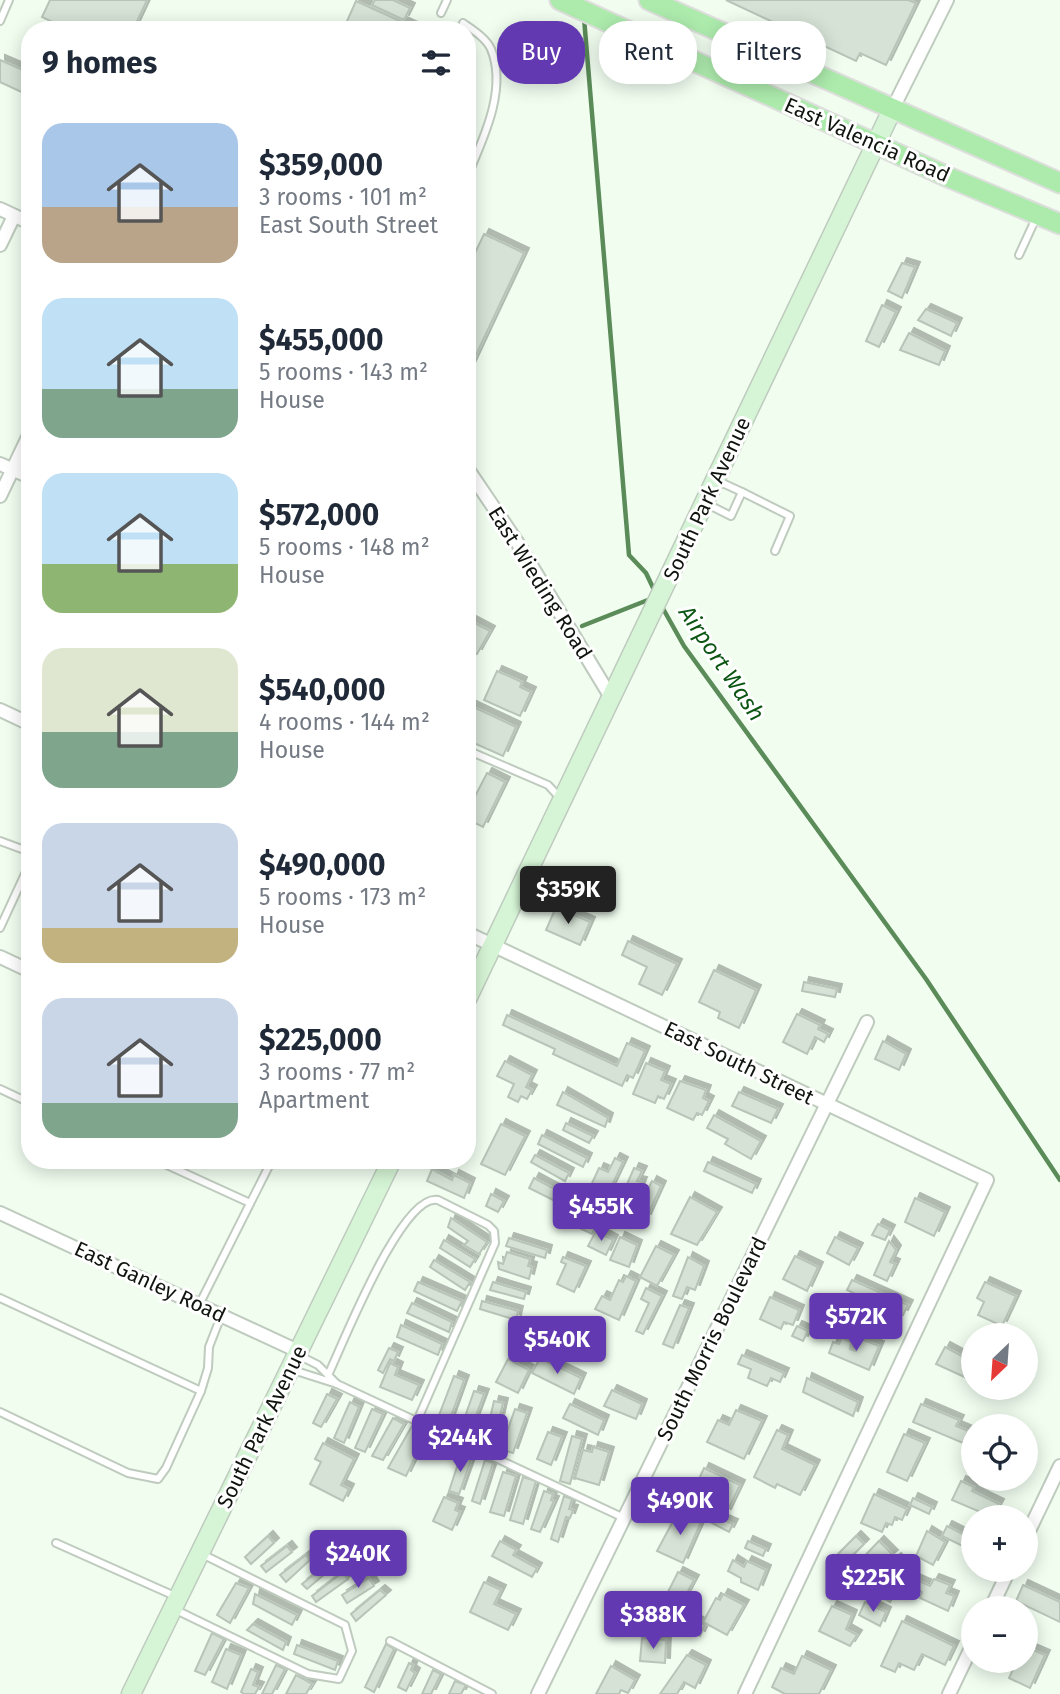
<!DOCTYPE html>
<html lang="en">
<head>
<meta charset="utf-8">
<style>
  :root { --surface:#fff; --page:#f6f6f7; --text:#1f2937; --muted:#747a83; --accent:#6239b1 }
  body { margin:0; font-family:"Fira Sans",sans-serif; background:var(--page); color:var(--text); height:100vh; display:flex; flex-direction:column; font-size:26px; white-space:nowrap }
  * { box-sizing:border-box; margin:0 }
  p { font-size:23px; color:var(--muted) }
  .icon { flex:none; width:38px; height:38px; fill:none; stroke:currentColor; stroke-width:2; stroke-linecap:round; stroke-linejoin:round }
  .map { position:relative; flex:1; overflow:hidden }
  .details { position:absolute; left:21px; top:21px; width:455px; height:1148px; display:flex; flex-direction:column; background:var(--surface); border-radius:28px; box-shadow:0 4px 18px #0003 }
  .details>* { flex:none }
  .top-card { position:absolute; left:497px; top:21px; width:457px; height:63px; display:flex; gap:14px }
  .needle { width:46px; rotate:205deg }
  .controls { position:absolute; left:961px; top:1323px; display:grid; gap:14px }
  .controls a { display:grid; place-items:center; width:77px; height:77px; border-radius:50%; background:var(--surface); box-shadow:0 4px 18px #0003; font-size:35px }
  .price { position:absolute; translate:-50% -60px; padding:0 16px; border-radius:7px; background:var(--accent); color:#fff; font-size:23px; line-height:46px; filter:drop-shadow(0 2px 4px #0008) }
  .price::after { content:''; position:absolute; left:50%; top:42px; width:21px; height:16px; margin-left:-10px; background:inherit; clip-path:polygon(0 0,100% 0,50% 100%) }
  .price.on { background:#222; color:#fff }
  ul { padding:0; list-style:none }
  li { display:flex; align-items:center; gap:21px; height:175px; padding:0 21px }
  li span { display:grid; place-items:center; flex:none; width:196px; height:140px; border-radius:21px; color:#555 }
  li>.icon { margin-inline-start:auto }
  span .icon { width:84px; height:84px; fill:#fffc; stroke-width:1 }
  li b { font-size:30px }
  h2 { display:flex; justify-content:space-between; align-items:center; height:84px; padding:0 21px; font-size:30px }
  .tag { padding:0 24px; border-radius:28px; background:var(--surface); box-shadow:0 4px 18px #0003; font-size:24px; line-height:63px }
  .tag.on { background:var(--accent); color:#fff }
  .map>svg:first-child { display:block }
  .lines { fill:none; stroke-linecap:round; stroke-linejoin:round }
  .stream { stroke:#5a8b58; stroke-width:4.5 }
  .building { fill:#d5e2d5; stroke:#b8c4b8; stroke-width:2; filter:url(#shadow) }
  .service-casing { stroke:#bfcbbe; stroke-width:10 }
  .minor-casing { stroke:#bfcbbe; stroke-width:16 }
  .secondary-casing { stroke:#bfcbbe; stroke-width:21 }
  .primary-casing { stroke:#dededd; stroke-width:23 }
  .service { stroke:#fff; stroke-width:6 }
  .minor { stroke:#fff; stroke-width:12 }
  .secondary { stroke:#d6f5d6; stroke-width:18 }
  .primary { stroke:#adebad; stroke-width:19 }
  .labels { text-anchor:middle; dominant-baseline:central; stroke-width:6; stroke-linejoin:round; paint-order:stroke }
  .street-label { font-size:21px; fill:#10140f; stroke:#fff }
  .water-label { font-size:23px; font-style:italic; fill:#0c5613; stroke:#fff }
</style>
</head>
<body>
<div class="map">
<svg width="1060" height="1694" viewBox="0 0 1060 1694">
  <defs>
    <filter id="shadow"><feDropShadow dx="5" dy="-5" stdDeviation="0" flood-color="#0004"/></filter>
  </defs>
  <rect width="100%" height="100%" fill="#f0fdef"/>
  <g class="lines">
    <g class="stream">
      <polyline points="584,18 629,555 646,573 656,594"/>
      <polyline points="661,605 684,646 926,979 1060,1180"/>
      <polyline points="582,626 653,598"/>
    </g>
  </g>
  <g class="building">
    <polygon points="50,0 147,0 133,30 69,30 42,17"/>
    <polygon points="375,0 393,0 410,8 404,20 372,5"/>
    <polygon points="726,0 908,0 916,3 886,65 860,53 856,61"/>
    <polygon points="356,1 413,27 412,30 343,30"/>
    <polygon points="0,60 30,73 30,96 0,82"/>
    <polygon points="484,234 524,253 467,374 467,270"/>
    <polygon points="902,263 915,267 902,298 888,291"/>
    <polygon points="882,305 896,312 879,347 866,341"/>
    <polygon points="926,309 957,323 951,336 918,320"/>
    <polygon points="909,333 945,351 939,365 900,350"/>
    <polygon points="467,619 490,631 477,654 467,649"/>
    <polygon points="497,671 522,682 520,687 531,692 520,716 484,700"/>
    <polygon points="467,704 516,727 503,756 467,740"/>
    <polygon points="487,773 505,782 483,827 467,819 467,812"/>
    <polygon points="556,907 590,922 580,945 546,930"/>
    <polygon points="628,941 677,964 662,995 639,984 647,967 622,955"/>
    <polygon points="714,970 756,990 739,1028 718,1018 720,1012 699,1002"/>
    <polygon points="804,982 837,989 835,997 802,991"/>
    <polygon points="797,1014 820,1025 818,1029 828,1034 824,1042 815,1037 807,1054 783,1042"/>
    <polygon points="507,1015 617,1066 627,1043 645,1051 633,1078 627,1075 622,1086 553,1054 555,1049 503,1025"/>
    <polygon points="883,1041 906,1054 899,1070 875,1059"/>
    <polygon points="505,1061 532,1075 526,1087 532,1090 527,1099 521,1096 518,1102 508,1097 514,1084 497,1076"/>
    <polygon points="646,1063 665,1071 661,1080 671,1084 664,1099 658,1096 655,1103 633,1094"/>
    <polygon points="680,1081 706,1090 703,1098 709,1101 702,1115 697,1113 693,1120 667,1108"/>
    <polygon points="563,1092 608,1118 605,1127 557,1105"/>
    <polygon points="739,1092 778,1109 771,1123 732,1106"/>
    <polygon points="714,1115 761,1141 751,1159 725,1144 728,1139 707,1128"/>
    <polygon points="566,1123 593,1136 589,1143 563,1130"/>
    <polygon points="501,1124 525,1136 505,1175 481,1164"/>
    <polygon points="542,1135 587,1158 583,1167 538,1144"/>
    <polygon points="535,1155 569,1173 565,1181 531,1162"/>
    <polygon points="615,1158 623,1162 604,1202 587,1194 599,1168 608,1172"/>
    <polygon points="708,1162 756,1184 752,1193 704,1171"/>
    <polygon points="634,1168 642,1171 637,1181 642,1182 634,1202 629,1200 626,1209 618,1205"/>
    <polygon points="432,1169 452,1180 454,1175 470,1183 464,1198 427,1181"/>
    <polygon points="534,1178 564,1194 559,1203 529,1188"/>
    <polygon points="652,1181 661,1186 646,1219 636,1214"/>
    <polygon points="491,1194 504,1201 498,1212 486,1206"/>
    <polygon points="690,1197 717,1212 697,1245 671,1234"/>
    <polygon points="915,1198 945,1212 934,1236 905,1222"/>
    <polygon points="585,1200 604,1211 592,1234 573,1225"/>
    <polygon points="451,1218 487,1242 479,1254 464,1245 468,1241 448,1227"/>
    <polygon points="878,1224 890,1230 885,1240 872,1235"/>
    <polygon points="596,1231 613,1240 606,1255 588,1246"/>
    <polygon points="620,1237 637,1245 629,1267 610,1260"/>
    <polygon points="835,1237 858,1248 849,1265 827,1253"/>
    <polygon points="509,1238 547,1250 545,1258 506,1246"/>
    <polygon points="444,1240 475,1259 470,1267 440,1248"/>
    <polygon points="889,1241 896,1250 890,1262 895,1264 887,1281 874,1275"/>
    <polygon points="656,1246 674,1255 657,1286 640,1277"/>
    <polygon points="507,1252 530,1259 528,1266 532,1267 529,1279 499,1269 498,1262 503,1264"/>
    <polygon points="795,1256 818,1267 807,1291 783,1279"/>
    <polygon points="563,1257 586,1266 574,1292 557,1284 566,1264 561,1262"/>
    <polygon points="688,1257 704,1266 695,1290 687,1287 682,1299 673,1296"/>
    <polygon points="434,1260 470,1282 465,1290 430,1267"/>
    <polygon points="626,1276 636,1281 619,1320 595,1309 602,1296 610,1300 619,1280 623,1282"/>
    <polygon points="852,1280 908,1305 903,1315 890,1309 888,1314 861,1302 862,1297 847,1290"/>
    <polygon points="418,1282 462,1301 457,1311 414,1291"/>
    <polygon points="493,1282 526,1292 524,1299 490,1290"/>
    <polygon points="985,1282 1016,1296 1002,1326 978,1315 984,1302 977,1298"/>
    <polygon points="646,1288 662,1296 643,1334 636,1331 649,1303 641,1299"/>
    <polygon points="770,1297 799,1310 793,1325 784,1322 781,1329 760,1319"/>
    <polygon points="482,1301 518,1311 516,1320 480,1309"/>
    <polygon points="412,1303 452,1322 449,1332 407,1313"/>
    <polygon points="680,1305 689,1308 673,1348 663,1344"/>
    <polygon points="401,1325 442,1344 438,1355 397,1337"/>
    <polygon points="797,1326 808,1331 803,1341 792,1336"/>
    <polygon points="842,1338 851,1342 850,1349 856,1351 861,1339 879,1346 869,1370 829,1353 833,1342 839,1344"/>
    <polygon points="945,1347 973,1362 969,1379 936,1364"/>
    <polygon points="389,1348 398,1352 394,1361 390,1359 383,1373 378,1370"/>
    <polygon points="742,1355 784,1373 780,1382 771,1378 767,1386 748,1378 751,1369 738,1364"/>
    <polygon points="540,1358 581,1378 574,1394 532,1373"/>
    <polygon points="508,1359 529,1370 518,1393 496,1382"/>
    <polygon points="390,1363 398,1367 395,1375 419,1385 412,1400 380,1387"/>
    <polygon points="454,1376 464,1380 449,1422 438,1418"/>
    <polygon points="807,1378 858,1402 853,1416 803,1392"/>
    <polygon points="612,1390 642,1404 636,1419 604,1406"/>
    <polygon points="474,1391 484,1394 469,1434 460,1431"/>
    <polygon points="327,1394 337,1399 321,1427 313,1423"/>
    <polygon points="494,1401 503,1403 494,1442 485,1440"/>
    <polygon points="350,1402 359,1407 344,1443 334,1438"/>
    <polygon points="570,1404 604,1420 598,1435 563,1418"/>
    <polygon points="921,1404 959,1420 956,1426 968,1431 963,1443 913,1422"/>
    <polygon points="372,1409 383,1414 365,1452 355,1448"/>
    <polygon points="515,1409 527,1413 513,1453 501,1449"/>
    <polygon points="736,1410 762,1421 744,1459 707,1442 718,1420 729,1425"/>
    <polygon points="393,1418 404,1424 383,1460 372,1456"/>
    <polygon points="413,1424 427,1432 406,1476 388,1468"/>
    <polygon points="777,1430 788,1435 782,1449 815,1465 800,1495 777,1484 775,1488 754,1477"/>
    <polygon points="548,1432 562,1437 551,1465 537,1459"/>
    <polygon points="904,1434 925,1443 907,1481 887,1472"/>
    <polygon points="572,1436 582,1439 570,1484 560,1481"/>
    <polygon points="323,1443 354,1459 341,1485 349,1489 343,1501 310,1484 321,1462 315,1459"/>
    <polygon points="593,1447 609,1452 599,1485 575,1478 583,1450 592,1452"/>
    <polygon points="461,1455 472,1457 459,1494 449,1491"/>
    <polygon points="485,1460 493,1463 480,1504 472,1501"/>
    <polygon points="704,1468 740,1485 726,1514 692,1494"/>
    <polygon points="503,1472 516,1476 504,1516 490,1512"/>
    <polygon points="523,1477 536,1481 523,1524 510,1520"/>
    <polygon points="961,1481 974,1487 972,1491 999,1504 992,1517 952,1500"/>
    <polygon points="544,1491 553,1494 551,1500 554,1501 540,1532 531,1529"/>
    <polygon points="874,1494 907,1509 902,1520 895,1517 892,1525 886,1523 882,1532 861,1523"/>
    <polygon points="564,1496 572,1499 569,1509 573,1510 570,1518 566,1517 558,1542 551,1539"/>
    <polygon points="444,1497 458,1503 455,1510 460,1512 452,1530 433,1521"/>
    <polygon points="913,1498 932,1507 929,1514 910,1505"/>
    <polygon points="679,1510 701,1522 683,1563 657,1551"/>
    <polygon points="714,1516 733,1524 729,1532 710,1522"/>
    <polygon points="947,1526 973,1539 973,1551 942,1536"/>
    <polygon points="927,1531 945,1542 933,1565 916,1556"/>
    <polygon points="268,1536 274,1543 251,1564 245,1557"/>
    <polygon points="856,1536 864,1544 842,1566 834,1558"/>
    <polygon points="500,1541 516,1550 513,1555 537,1568 532,1577 492,1556"/>
    <polygon points="748,1541 766,1549 763,1556 745,1548"/>
    <polygon points="879,1541 893,1555 883,1563 878,1558 863,1572 856,1565"/>
    <polygon points="287,1546 292,1552 266,1572 261,1566"/>
    <polygon points="306,1555 310,1560 286,1582 280,1575"/>
    <polygon points="896,1558 903,1565 879,1588 871,1580"/>
    <polygon points="733,1560 744,1567 747,1561 766,1570 758,1590 741,1582 741,1578 728,1571"/>
    <polygon points="328,1563 332,1568 307,1589 302,1584"/>
    <polygon points="343,1572 348,1579 316,1602 312,1596"/>
    <polygon points="678,1572 694,1580 669,1626 642,1611 649,1597 662,1604"/>
    <polygon points="840,1577 875,1593 872,1601 837,1585"/>
    <polygon points="369,1578 374,1586 347,1603 342,1595"/>
    <polygon points="914,1579 930,1586 934,1579 950,1585 946,1593 954,1596 948,1611 920,1598 922,1592 911,1587"/>
    <polygon points="484,1582 501,1590 494,1604 516,1614 508,1630 470,1612"/>
    <polygon points="236,1583 249,1588 230,1623 217,1615"/>
    <polygon points="1023,1585 1060,1602 1060,1622 1016,1601"/>
    <polygon points="892,1586 898,1588 890,1602 879,1595 882,1590 888,1593"/>
    <polygon points="380,1590 386,1595 356,1621 351,1614"/>
    <polygon points="255,1594 297,1615 292,1625 253,1604"/>
    <polygon points="723,1594 744,1605 727,1635 703,1622 716,1598 720,1600"/>
    <polygon points="865,1602 886,1612 880,1626 859,1615"/>
    <polygon points="832,1606 852,1615 846,1629 857,1635 850,1646 819,1631"/>
    <polygon points="633,1614 650,1621 644,1634 627,1627"/>
    <polygon points="694,1620 705,1625 700,1636 688,1631"/>
    <polygon points="902,1621 954,1646 945,1665 922,1654 914,1670 899,1663 895,1672 881,1666"/>
    <polygon points="253,1624 286,1642 283,1650 247,1630"/>
    <polygon points="212,1633 224,1639 205,1675 195,1671"/>
    <polygon points="642,1638 666,1640 665,1663 640,1661"/>
    <polygon points="386,1644 394,1649 374,1692 365,1687"/>
    <polygon points="297,1645 338,1661 335,1670 294,1654"/>
    <polygon points="1026,1647 1045,1655 1030,1688 1009,1678 1017,1661 1026,1661"/>
    <polygon points="226,1649 241,1655 227,1689 212,1682"/>
    <polygon points="687,1655 706,1665 695,1688 684,1682 677,1694 660,1694"/>
    <polygon points="802,1656 831,1670 819,1694 785,1694 772,1687 781,1668 794,1674"/>
    <polygon points="409,1663 413,1665 411,1670 415,1673 406,1691 398,1687"/>
    <polygon points="276,1665 285,1669 272,1694 262,1694"/>
    <polygon points="611,1666 635,1680 628,1693 621,1690 619,1694 596,1694"/>
    <polygon points="251,1669 258,1672 253,1685 259,1687 255,1694 244,1694 241,1692"/>
    <polygon points="433,1670 441,1674 431,1694 422,1694"/>
    <polygon points="296,1675 312,1684 306,1694 286,1694"/>
    <polygon points="455,1681 466,1685 461,1694 449,1694"/>
  </g>
  <g class="lines">
    <g class="service-casing">
      <g id="service">
        <polyline points="441,13 447,0"/>
        <polyline points="0,21 9,0"/>
        <path d="M463 23C473 30 486 38 491 49 508 90 482 141 467 177"/>
        <polyline points="1019,255 1036,218"/>
        <polyline points="718,481 742,492"/>
        <polyline points="707,504 731,516 742,492 790,516 775,551"/>
        <polyline points="467,750 548,785 561,799"/>
        <polyline points="0,841 30,852"/>
        <polyline points="0,928 30,863"/>
        <polyline points="0,1089 30,1103"/>
        <polyline points="156,1160 250,1203"/>
        <polyline points="0,1298 201,1391"/>
        <polyline points="199,1305 272,1160"/>
        <polyline points="293,1370 337,1384 318,1365 300,1356"/>
        <path d="M328 1375C343 1344 402 1192 438 1200L488 1225 494 1231 495 1243 417 1421"/>
        <polyline points="337,1384 624,1518"/>
        <polyline points="0,1412 128,1473 158,1479 166,1468 201,1391 208,1368 209,1347 221,1316"/>
        <polyline points="56,1543 177,1597"/>
        <polyline points="176,1610 308,1674 339,1679 352,1651 345,1625 202,1554"/>
        <polyline points="390,1641 492,1694"/>
      </g>
    </g>
    <g class="minor-casing">
      <g id="minor">
        <polyline points="892,110 947,0"/>
        <polyline points="0,209 30,223"/>
        <polyline points="0,245 14,216"/>
        <polyline points="0,464 30,477"/>
        <polyline points="467,468 517,542 612,699"/>
        <polyline points="0,496 30,433"/>
        <polyline points="29,698 30,696"/>
        <polyline points="0,710 30,724"/>
        <polyline points="467,933 987,1180 745,1694"/>
        <polyline points="0,957 30,971"/>
        <polyline points="0,1213 300,1352"/>
        <polyline points="1026,1537 1060,1466"/>
        <polyline points="991,1608 1009,1570"/>
        <polyline points="538,1694 867,1022"/>
        <polyline points="949,1694 973,1644"/>
      </g>
    </g>
    <g class="secondary-casing">
      <g id="secondary">
        <polyline points="467,999 892,110"/>
        <polyline points="131,1694 392,1160"/>
      </g>
    </g>
    <g class="primary-casing">
      <g id="primary">
        <polyline points="560,0 948,177 1060,224"/>
        <polyline points="649,0 1060,183"/>
      </g>
    </g>
    <use href="#service" class="service"/>
    <use href="#minor" class="minor"/>
    <use href="#secondary" class="secondary"/>
    <use href="#primary" class="primary"/>
  </g>
  <g class="labels">
    <g class="street-label">
      <text transform="translate(867 140) rotate(24)">East Valencia Road</text>
      <text transform="translate(707 499) rotate(-65)">South Park Avenue</text>
      <text transform="translate(540 583) rotate(58)">East Wieding Road</text>
      <text transform="translate(739 1063) rotate(26)">East South Street</text>
      <text transform="translate(150 1282) rotate(25)">East Ganley Road</text>
      <text transform="translate(712 1339) rotate(-64)">South Morris Boulevard</text>
      <text transform="translate(262 1427) rotate(-64)">South Park Avenue</text>
    </g>
    <g class="water-label">
      <text transform="translate(722 663) rotate(56)">Airport Wash</text>
    </g>
  </g>
</svg>
<div class="controls">
<a><svg class="needle" viewBox="-14 -14 28 28"><path d="M0-13l5 13h-10z" fill="#e53935"/><path d="M0 13l5-13h-10z" fill="#747a83"/></svg></a>
<a><svg class="icon" aria-label="locate" viewBox="0 0 24 24"><circle cx="12" cy="12" r="6"/><path d="M12 2v4M12 18v4M2 12h4M18 12h4"/></svg></a>
<a>+</a>
<a>−</a>
</div>
<b class="price on" style="left:568px;top:926px">$359K</b>
<b class="price" style="left:601px;top:1243px">$455K</b>
<b class="price" style="left:856px;top:1353px">$572K</b>
<b class="price" style="left:557px;top:1376px">$540K</b>
<b class="price" style="left:460px;top:1474px">$244K</b>
<b class="price" style="left:680px;top:1537px">$490K</b>
<b class="price" style="left:358px;top:1590px">$240K</b>
<b class="price" style="left:873px;top:1614px">$225K</b>
<b class="price" style="left:653px;top:1651px">$388K</b>
<div class="top-card">
<a class="tag on">Buy</a>
<a class="tag">Rent</a>
<a class="tag">Filters</a>
</div>
<section class="details">
<h2>9 homes<svg class="icon" aria-label="filters" viewBox="0 0 24 24"><path d="M4 7h16M4 17h16"/><circle cx="9" cy="7" r="2"/><circle cx="15" cy="17" r="2"/></svg></h2>
<ul>
<li><span style="background:linear-gradient(#a9c7e8 60%,#b9a48a 0)"><svg class="icon" aria-label="home" viewBox="0 0 24 24"><path d="M3 11l9-7 9 7M6 9v11h12V9"/></svg></span><div><b>$359,000</b><p>3 rooms · 101 m²</p><p>East South Street</p></div></li>
<li><span style="background:linear-gradient(#bfe0f5 65%,#7fa58c 0)"><svg class="icon" aria-label="home" viewBox="0 0 24 24"><path d="M3 11l9-7 9 7M6 9v11h12V9"/></svg></span><div><b>$455,000</b><p>5 rooms · 143 m²</p><p>House</p></div></li>
<li><span style="background:linear-gradient(#bfe0f5 65%,#8fb573 0)"><svg class="icon" aria-label="home" viewBox="0 0 24 24"><path d="M3 11l9-7 9 7M6 9v11h12V9"/></svg></span><div><b>$572,000</b><p>5 rooms · 148 m²</p><p>House</p></div></li>
<li><span style="background:linear-gradient(#dfe7d0 60%,#7fa58c 0)"><svg class="icon" aria-label="home" viewBox="0 0 24 24"><path d="M3 11l9-7 9 7M6 9v11h12V9"/></svg></span><div><b>$540,000</b><p>4 rooms · 144 m²</p><p>House</p></div></li>
<li><span style="background:linear-gradient(#c9d6e8 75%,#c2b280 0)"><svg class="icon" aria-label="home" viewBox="0 0 24 24"><path d="M3 11l9-7 9 7M6 9v11h12V9"/></svg></span><div><b>$490,000</b><p>5 rooms · 173 m²</p><p>House</p></div></li>
<li><span style="background:linear-gradient(#c9d6e8 75%,#7fa58c 0)"><svg class="icon" aria-label="home" viewBox="0 0 24 24"><path d="M3 11l9-7 9 7M6 9v11h12V9"/></svg></span><div><b>$225,000</b><p>3 rooms · 77 m²</p><p>Apartment</p></div></li>
</ul>
</section>
</div>
</body>
</html>
